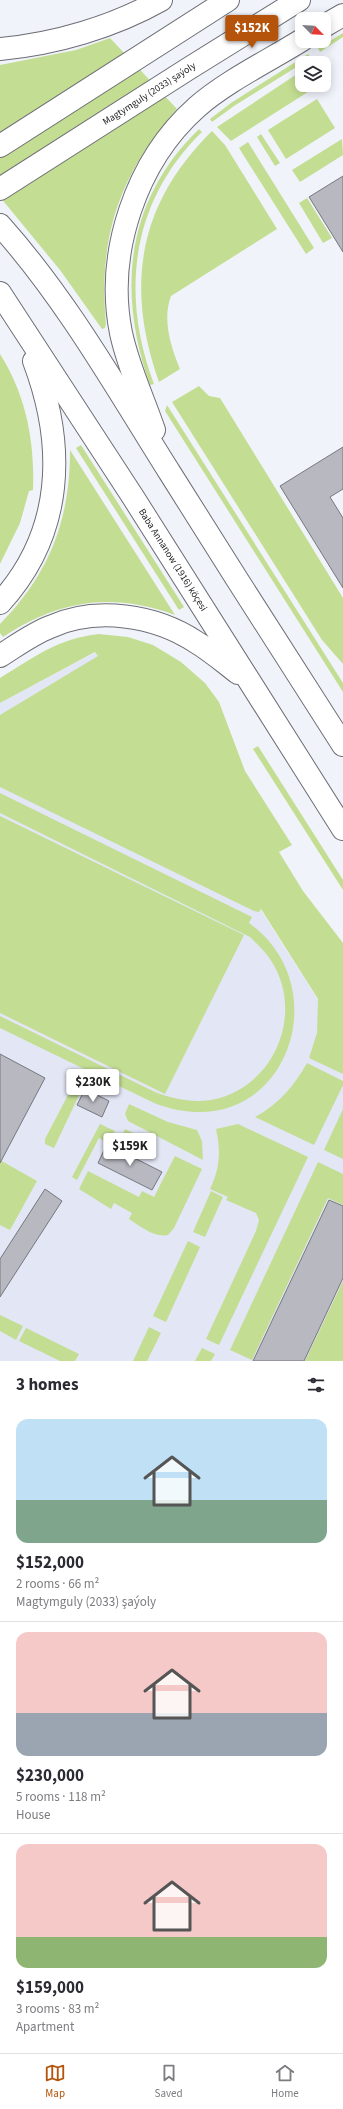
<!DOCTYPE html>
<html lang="en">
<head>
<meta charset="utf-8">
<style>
  :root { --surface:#fff; --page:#f7f7f7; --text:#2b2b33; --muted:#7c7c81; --line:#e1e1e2; --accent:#b45309 }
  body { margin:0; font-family:"Source Sans 3",sans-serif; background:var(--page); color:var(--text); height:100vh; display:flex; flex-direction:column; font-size:15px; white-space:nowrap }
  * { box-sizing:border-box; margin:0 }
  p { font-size:13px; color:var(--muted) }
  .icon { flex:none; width:22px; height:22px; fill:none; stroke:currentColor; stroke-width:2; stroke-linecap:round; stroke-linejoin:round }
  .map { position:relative; height:1361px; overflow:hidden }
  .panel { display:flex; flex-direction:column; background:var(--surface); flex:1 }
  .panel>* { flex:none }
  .needle { width:26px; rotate:114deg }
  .buttons { position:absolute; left:295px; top:12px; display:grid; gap:8px }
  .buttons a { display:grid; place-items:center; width:36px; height:36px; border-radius:8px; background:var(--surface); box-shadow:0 2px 10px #0003; font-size:20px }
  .price { position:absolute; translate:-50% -34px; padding:0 9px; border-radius:4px; background:#fff; color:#222; font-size:13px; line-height:26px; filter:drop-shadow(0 1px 2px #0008) }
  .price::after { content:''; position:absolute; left:50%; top:24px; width:12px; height:9px; margin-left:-6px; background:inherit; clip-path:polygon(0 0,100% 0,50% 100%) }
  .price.active { background:var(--accent); color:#fff }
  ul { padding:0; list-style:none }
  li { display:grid; align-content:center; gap:8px; height:212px; padding:0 16px }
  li+li { border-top:1px solid var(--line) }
  li span { display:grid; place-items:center; height:124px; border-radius:12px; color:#555 }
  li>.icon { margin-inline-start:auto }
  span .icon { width:72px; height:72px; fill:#fffc; stroke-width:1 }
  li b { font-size:17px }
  h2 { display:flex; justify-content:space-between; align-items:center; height:48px; padding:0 16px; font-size:17px }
  .dock { display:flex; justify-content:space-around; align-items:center; height:56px; border-top:1px solid var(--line); background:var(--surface); font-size:11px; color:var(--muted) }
  .dock a { display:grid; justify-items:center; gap:2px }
  .dock .active { color:var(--accent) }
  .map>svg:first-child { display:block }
  .built { fill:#e3e6f5 }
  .green { fill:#c3de92 }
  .building { fill:#b7b8c0; stroke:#76787f }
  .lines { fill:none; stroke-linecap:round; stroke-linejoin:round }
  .secondary-casing { stroke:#6d6e75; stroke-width:24 }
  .primary-casing { stroke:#6d6e75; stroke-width:24 }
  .secondary { stroke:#fff; stroke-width:22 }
  .primary { stroke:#fff; stroke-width:22 }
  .labels { text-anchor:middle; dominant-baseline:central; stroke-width:3; stroke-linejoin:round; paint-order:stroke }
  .street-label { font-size:10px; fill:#232326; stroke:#fff }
</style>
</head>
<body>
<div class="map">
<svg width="343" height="1361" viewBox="0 0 343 1361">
  <rect width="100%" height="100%" fill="#f1f3fb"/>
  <polygon class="built" points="96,652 343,1039 343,1361 0,1361 0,703"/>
  <g class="green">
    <polygon points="343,33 343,37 320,52 318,48"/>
    <path d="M110 38 177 109C119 175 98 237 106 324L105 328 102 329 60 270 0 197V65L76 50Z"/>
    <polygon points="308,54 311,58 234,106 212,122 210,119 231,103"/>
    <polygon points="300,72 302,75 302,85 308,85 311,90 231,141 217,127"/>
    <polygon points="317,99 335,128 286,159 268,130"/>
    <path d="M199 129 202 132C131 201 120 294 154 384L150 385C117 292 125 201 199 129Z"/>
    <path d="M212 131 225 145 277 229 171 296C162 320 171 347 180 369L159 382C125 286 138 204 212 131Z"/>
    <polygon points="261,134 280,163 275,166 257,137"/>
    <polygon points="342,139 343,155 300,182 292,170"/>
    <polygon points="248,142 314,248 306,254 239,148"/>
    <polygon points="307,198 332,238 323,243 299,203"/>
    <path d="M0 354C26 395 35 442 33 490L29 491 20 523 0 564Z"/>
    <polygon points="199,386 209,396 220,398 343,598 343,664 322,640 172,402"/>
    <polygon points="167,405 343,683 343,692 165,411"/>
    <polygon points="81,445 184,607 179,610 76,448"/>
    <path d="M70 450 175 615C111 592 60 600 3 637L0 633V624C49 574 70 521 70 450Z"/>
    <path d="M99 634 128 637 153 645 181 662 205 683 219 702 245 771 292 845 279 852 303 891 343 943V1074L309 1058 317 1033 318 999 261 909 259 912 254 911 0 787V715L98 656 95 652 0 703V678C35 657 56 639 99 634Z"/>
    <polygon points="258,746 343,880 343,890 253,749"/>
    <path d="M0 793 252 917 249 923C343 990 281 1152 154 1103L0 1028V1016L155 1092C176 1100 198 1104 220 1098 277 1081 303 1012 272 962 266 952 258 945 250 937L0 813Z"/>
    <polygon points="0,816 244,935 165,1094 0,1013"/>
    <path d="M307 1063 343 1081V1085L314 1145 255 1117C279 1104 294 1086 307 1063Z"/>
    <polygon points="79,1087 82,1089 54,1148 45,1144 45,1139 69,1093 74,1088"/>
    <polygon points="129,1104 168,1122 197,1130 202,1141 203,1160 128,1121 125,1114"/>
    <polygon points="343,1109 343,1159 324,1150"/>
    <polygon points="100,1124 115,1131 109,1143 99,1138 77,1180 72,1177"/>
    <path d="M238 1124 308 1157 219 1345 206 1339 256 1231 259 1220 256 1213 226 1200 228 1197 210 1189C220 1168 221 1151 216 1129Z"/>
    <polygon points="125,1129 155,1144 148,1157 119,1142"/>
    <path d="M175 1156 202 1169 174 1228 168 1235C154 1238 140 1226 129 1219L132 1213 114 1203 111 1209 79 1189 88 1171 139 1197 142 1191 154 1197Z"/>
    <polygon points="0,1160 37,1181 10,1230 0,1225"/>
    <polygon points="318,1162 343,1174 343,1205 328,1198 252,1360 230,1350"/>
    <polygon points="211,1191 223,1197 205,1237 193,1232"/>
    <polygon points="188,1241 200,1247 166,1322 153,1316"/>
    <polygon points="343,1281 343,1361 305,1361"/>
    <polygon points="0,1315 23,1326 16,1340 0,1331"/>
    <polygon points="149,1327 161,1333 147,1361 133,1361"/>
    <polygon points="26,1328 79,1354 75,1361 60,1361 19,1341"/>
    <polygon points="202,1348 215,1354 211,1361 195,1361"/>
  </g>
  <g class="building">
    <polygon points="343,176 343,252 309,197"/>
    <polygon points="343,447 343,489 330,497 343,518 343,588 280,486"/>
    <polygon points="0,1054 45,1078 0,1163"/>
    <polygon points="85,1089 109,1101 102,1117 77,1105"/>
    <polygon points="107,1144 162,1172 152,1190 98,1163"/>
    <polygon points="45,1189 62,1201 0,1297 0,1259"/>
    <polygon points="329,1200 343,1206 343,1278 304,1361 253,1361"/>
  </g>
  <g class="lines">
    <g class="secondary-casing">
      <g id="secondary">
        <polyline points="0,146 228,0"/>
        <path id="s1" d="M0 189 188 69 299 0"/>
      </g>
    </g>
    <g class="primary-casing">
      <g id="primary">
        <polyline points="324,26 343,15"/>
        <path d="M0 49C55 44 113 27 161 0"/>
        <path d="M0 225C67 300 117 389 170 473 227 564 285 655 343 745"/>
        <path id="s2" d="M0 293 133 497 343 829"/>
        <path d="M154 430C143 398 128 366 121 333 105 253 136 161 197 107 225 82 270 60 302 40"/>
        <path d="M0 603C64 533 66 446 34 361"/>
        <path d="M0 656C16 646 32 634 50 627 96 606 155 615 196 642 211 651 225 663 238 673"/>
      </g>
    </g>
    <use href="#secondary" class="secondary"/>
    <use href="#primary" class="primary"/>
  </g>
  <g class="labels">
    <g class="street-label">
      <text stroke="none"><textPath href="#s1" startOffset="177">Magtymguly (2033) şaýoly</textPath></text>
      <text stroke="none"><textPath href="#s2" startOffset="318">Baba Annanow (1916) köçesi</textPath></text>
    </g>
  </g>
</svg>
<div class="buttons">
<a><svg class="needle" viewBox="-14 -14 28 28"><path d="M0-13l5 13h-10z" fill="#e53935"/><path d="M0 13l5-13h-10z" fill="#7c7c81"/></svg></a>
<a><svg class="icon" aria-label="layers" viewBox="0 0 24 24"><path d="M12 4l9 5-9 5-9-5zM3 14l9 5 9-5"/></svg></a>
</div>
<b class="price active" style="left:252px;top:49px">$152K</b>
<b class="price" style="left:93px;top:1103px">$230K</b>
<b class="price" style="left:130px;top:1167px">$159K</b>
</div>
<section class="panel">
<h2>3 homes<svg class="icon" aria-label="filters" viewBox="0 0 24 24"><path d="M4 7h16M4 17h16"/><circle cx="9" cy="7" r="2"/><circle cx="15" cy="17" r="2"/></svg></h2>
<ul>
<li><span style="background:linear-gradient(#bfe0f5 65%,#7fa58c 0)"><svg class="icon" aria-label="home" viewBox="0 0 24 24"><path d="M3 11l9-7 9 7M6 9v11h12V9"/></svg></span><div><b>$152,000</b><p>2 rooms · 66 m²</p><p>Magtymguly (2033) şaýoly</p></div></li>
<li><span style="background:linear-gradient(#f6c9c9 65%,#9aa5b1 0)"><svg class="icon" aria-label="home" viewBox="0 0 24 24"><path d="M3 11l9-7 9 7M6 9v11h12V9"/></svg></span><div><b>$230,000</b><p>5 rooms · 118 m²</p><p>House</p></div></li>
<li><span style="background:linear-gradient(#f6c9c9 75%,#8fb573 0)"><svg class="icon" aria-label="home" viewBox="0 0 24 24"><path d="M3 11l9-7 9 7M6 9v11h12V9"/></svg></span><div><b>$159,000</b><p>3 rooms · 83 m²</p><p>Apartment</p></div></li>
</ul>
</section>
<nav class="dock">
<a class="active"><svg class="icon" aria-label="map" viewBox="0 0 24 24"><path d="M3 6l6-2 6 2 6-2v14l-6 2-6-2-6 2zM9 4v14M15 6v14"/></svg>Map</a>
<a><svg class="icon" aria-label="saved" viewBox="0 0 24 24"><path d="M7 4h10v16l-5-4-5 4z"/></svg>Saved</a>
<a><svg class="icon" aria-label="home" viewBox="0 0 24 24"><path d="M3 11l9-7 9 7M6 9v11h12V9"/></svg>Home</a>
</nav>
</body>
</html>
